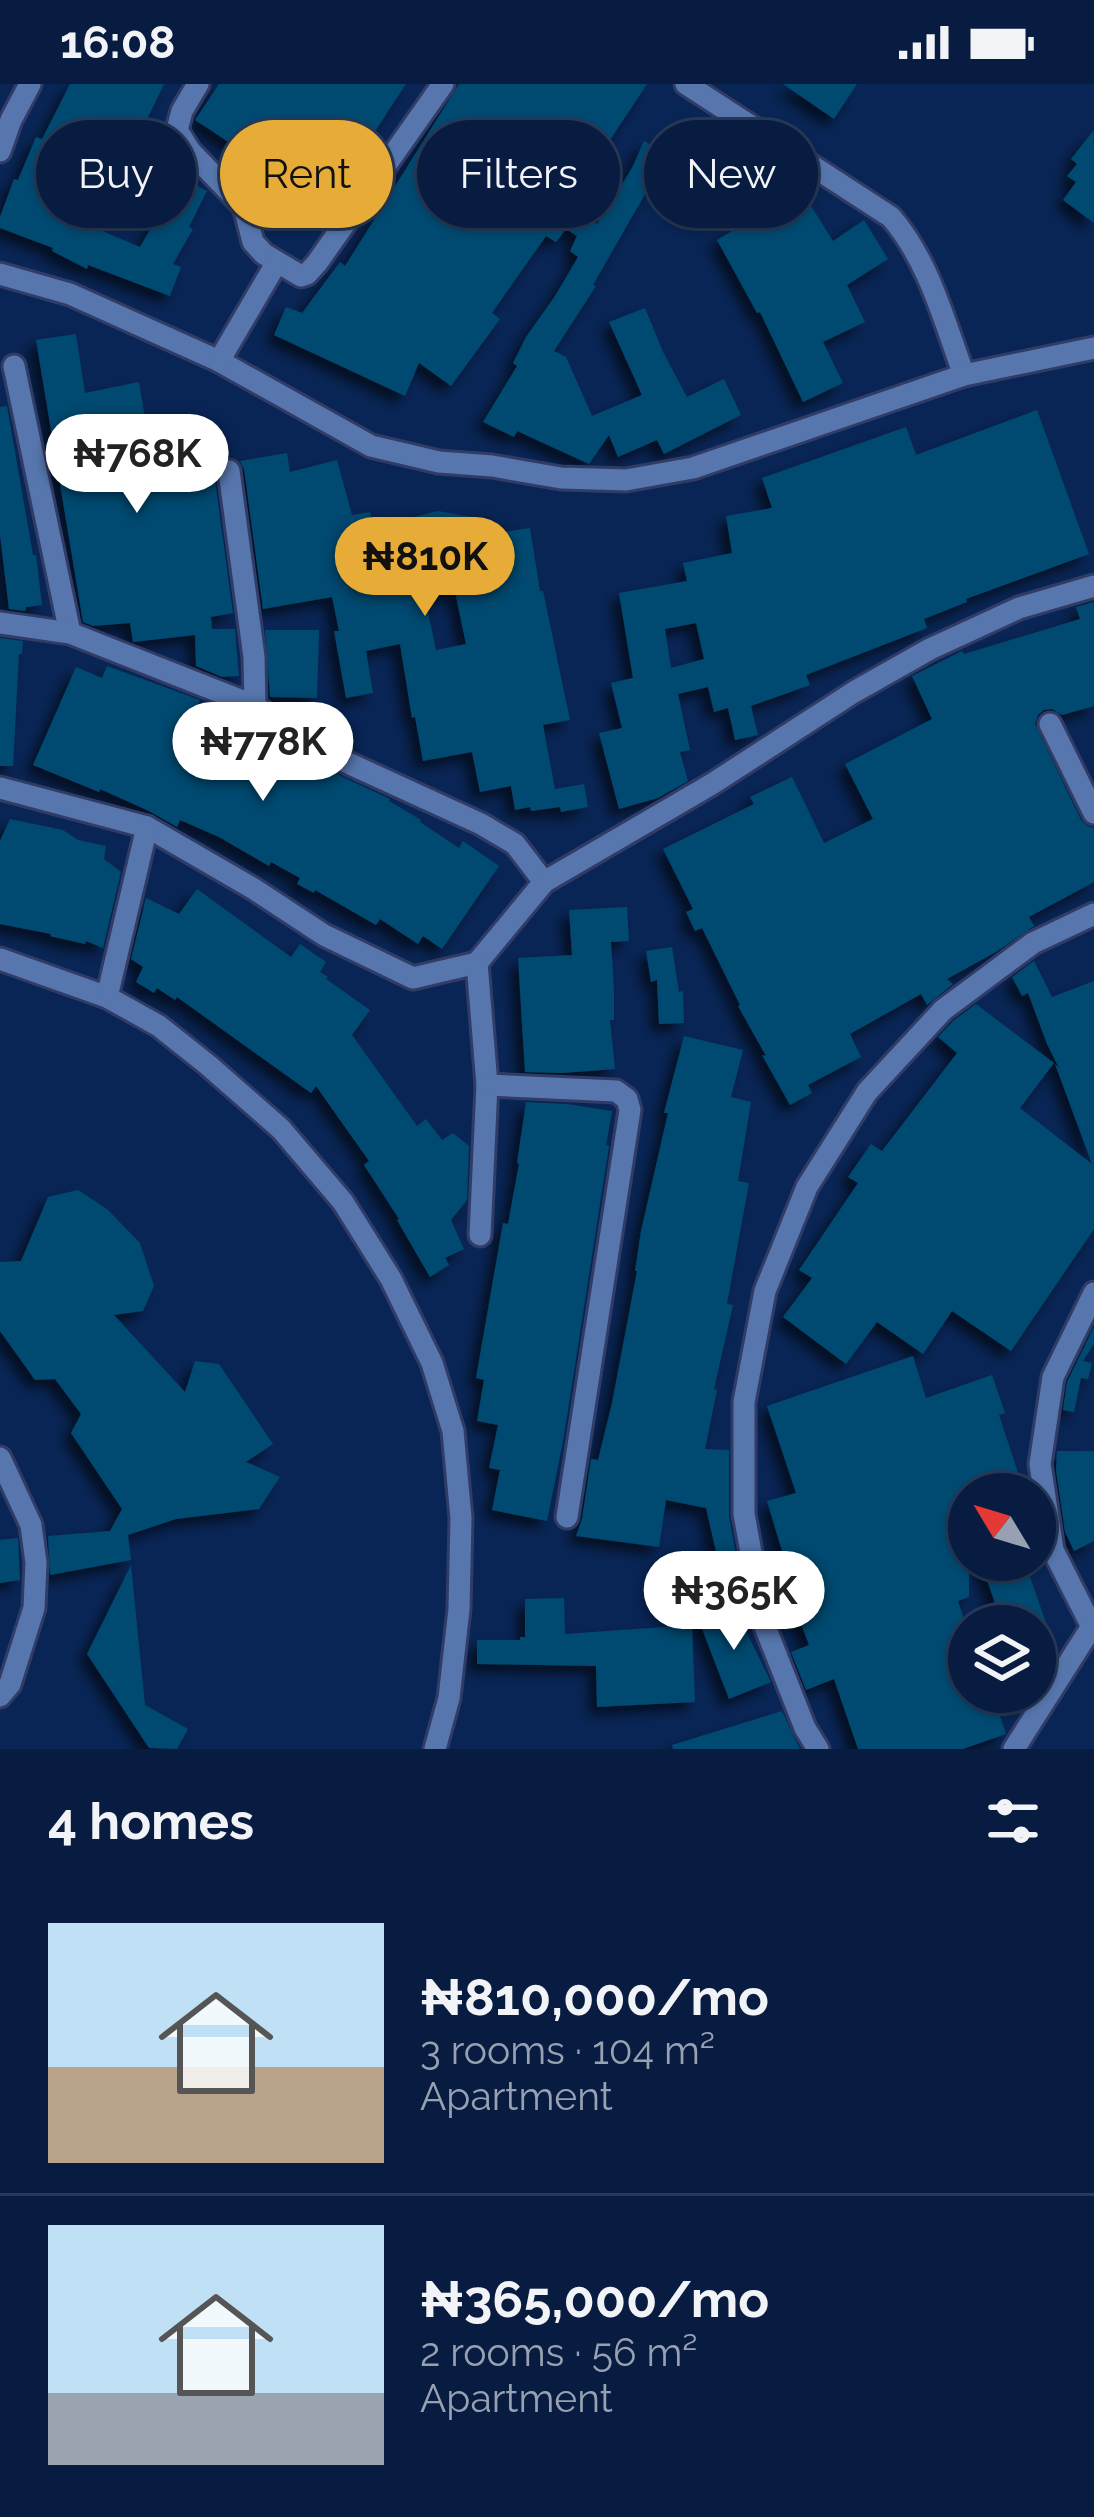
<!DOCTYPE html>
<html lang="en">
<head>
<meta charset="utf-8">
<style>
  :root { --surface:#071c40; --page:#15294b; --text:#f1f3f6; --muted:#98a1b1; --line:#283a59; --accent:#e7ac37 }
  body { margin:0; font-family:Raleway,sans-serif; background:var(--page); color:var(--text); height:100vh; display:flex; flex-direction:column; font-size:45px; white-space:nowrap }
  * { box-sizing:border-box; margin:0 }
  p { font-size:39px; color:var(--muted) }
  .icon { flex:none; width:66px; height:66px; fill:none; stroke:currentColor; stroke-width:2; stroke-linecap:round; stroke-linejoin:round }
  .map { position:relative; height:1665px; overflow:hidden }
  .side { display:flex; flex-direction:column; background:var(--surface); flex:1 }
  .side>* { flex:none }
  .hud { position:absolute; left:36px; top:36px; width:1023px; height:108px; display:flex; gap:24px }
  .needle { width:78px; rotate:308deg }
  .controls { position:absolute; left:948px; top:1389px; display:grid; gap:24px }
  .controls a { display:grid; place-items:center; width:108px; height:108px; border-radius:50%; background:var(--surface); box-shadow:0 3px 9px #0004,0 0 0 3px var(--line); font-size:60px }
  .price { position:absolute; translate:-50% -102px; padding:0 27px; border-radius:42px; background:#fff; color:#222; font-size:39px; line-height:78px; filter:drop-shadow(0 3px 6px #0008) }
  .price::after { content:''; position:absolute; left:50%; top:72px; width:36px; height:27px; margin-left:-18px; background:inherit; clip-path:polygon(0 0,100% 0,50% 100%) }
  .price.on { background:var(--accent); color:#111 }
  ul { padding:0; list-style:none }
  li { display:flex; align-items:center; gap:36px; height:300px; padding:0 48px }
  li+li { border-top:3px solid var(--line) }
  li span { display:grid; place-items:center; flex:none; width:336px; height:240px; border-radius:0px; color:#555 }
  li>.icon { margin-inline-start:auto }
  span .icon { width:144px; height:144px; fill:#fffc; stroke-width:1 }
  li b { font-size:51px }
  h2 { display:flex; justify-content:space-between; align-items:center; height:144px; padding:0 48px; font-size:51px }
  .tag { padding:0 42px; border-radius:54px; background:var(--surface); box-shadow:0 3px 9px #0004,0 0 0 3px var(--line); font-size:42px; line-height:108px }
  .tag.on { background:var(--accent); color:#111 }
  .status { display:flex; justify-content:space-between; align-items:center; height:84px; padding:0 60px; background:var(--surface); direction:ltr }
  .status svg { height:33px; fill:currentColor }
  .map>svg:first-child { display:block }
  .building { fill:#034a6f; fill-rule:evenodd; filter:url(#shadow) }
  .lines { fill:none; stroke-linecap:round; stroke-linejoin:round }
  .minor-casing { stroke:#303c66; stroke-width:27 }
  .minor { stroke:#5676ad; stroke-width:21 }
</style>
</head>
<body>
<div class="status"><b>16:08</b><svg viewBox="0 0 49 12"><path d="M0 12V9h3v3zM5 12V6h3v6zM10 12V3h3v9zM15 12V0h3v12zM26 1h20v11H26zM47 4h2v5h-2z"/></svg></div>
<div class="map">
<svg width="1094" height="1665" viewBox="0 0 1094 1665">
  <defs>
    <filter id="shadow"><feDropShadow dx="-8" dy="8" stdDeviation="6" flood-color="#0009"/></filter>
  </defs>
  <rect width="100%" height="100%" fill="#092555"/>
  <g class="building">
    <path d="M70 0H164L131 69 207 107 189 143 193 145 173 180 181 183 170 212 88 181 87 185 52 167 53 164 0 144V133L14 95 18 96 36 53 42 55ZM120 97 164 121 140 163 95 144Z"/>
    <polygon points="219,0 406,0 326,122 195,36"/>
    <polygon points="459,0 647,0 606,62 602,60 565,118 597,140 632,84 644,57 668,70 593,201 596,202 554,267 566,273 592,332 642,311 609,238 645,224 663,268 687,313 724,295 741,331 664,370 657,356 618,373 609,351 589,380 517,347 514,353 483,338 517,282 513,279 526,253 555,212 578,173 570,167 577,152 566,145 556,158 546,152 492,229 500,235 451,302 419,279 405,312 274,251 286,223 302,229 340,178 345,182"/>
    <polygon points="783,0 857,0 834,35"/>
    <polygon points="1094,46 1094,139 1063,116 1076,98 1067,92 1077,80 1071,75"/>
    <polygon points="789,87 833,157 864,136 888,175 847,201 865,238 823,258 843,299 803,318 760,228 757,229 717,156 758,131 747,113"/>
    <polygon points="76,250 85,309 139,298 152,377 216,366 218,378 214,389 233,529 211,533 212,545 235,545 239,592 222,593 196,582 195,551 133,558 130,539 93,542 83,538 36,256"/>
    <polygon points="7,322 33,471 36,471 42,521 26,523 25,527 9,525 0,451 0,323"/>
    <path d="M1037 326 1089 470 966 515 967 518 924 535 927 544 806 591 810 601 751 622 758 651 735 656 728 624 714 628 708 603 678 610 690 666 680 668 688 697 658 714 619 725 599 649 622 644 611 599 633 594 619 509 687 497 683 479 732 469 726 432 772 424 762 394 906 343 916 371ZM696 539 704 575 671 584 665 545Z"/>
    <path d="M287 369 290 388 337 376 352 431 370 428 373 443 438 427 493 437 491 450 530 444 540 507H543L570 636 543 641 555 705 584 700 588 723 561 728 560 723 531 727 530 723 515 726 511 702 480 708 472 668 423 677 415 633 412 634 400 560 366 567 373 609 346 614 334 547H339L332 513 263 525 244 385 240 377ZM454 503 466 560 436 566 424 510Z"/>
    <polygon points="1094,518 1094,622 1062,631 1052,625 1044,626 1038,631 1035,640 1081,736 1087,742 1094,744 1094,798 1029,833 1034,842 996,868 947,895 953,900 927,921 921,910 850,950 861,973 808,1001 812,1009 790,1021 762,971 766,972 738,922 740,921 702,844 695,847 686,828 693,825 663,765 754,720 750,713 792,693 824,759 873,735 845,680 932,635 912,592 962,567 964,570 1080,535 1076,523"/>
    <polygon points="265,546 319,546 317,614 270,613"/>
    <polygon points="0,554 23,557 22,570 19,570 13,682 0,682"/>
    <polygon points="107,582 200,616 194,631 225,646 228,639 311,684 313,681 318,684 319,682 390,715 389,717 421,736 420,738 459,764 463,757 499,782 442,865 423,852 418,860 380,835 376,841 315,806 314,809 297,800 300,794 271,778 269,782 219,753 180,736 177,743 149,727 100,705 99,708 33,681 76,583 102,594"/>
    <polygon points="10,735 63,746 78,756 106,762 104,775 121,788 103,864 86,857 85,860 50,852 51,850 0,840 0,757"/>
    <polygon points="197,805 291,873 300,860 326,878 320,888 328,893 326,895 370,926 352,951 417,1042 426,1035 442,1056 453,1049 469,1062 467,1116 451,1136 464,1165 445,1174 449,1181 430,1193 397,1136 399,1135 364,1081 369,1077 316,1002 311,1009 177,913 175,916 157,904 154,909 136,898 143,883 131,875 146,814 179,830"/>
    <polygon points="627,823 629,857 611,858 614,906 614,936 610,936 615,985 562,989 525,988 518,874 572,871 569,826"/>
    <polygon points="672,863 679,908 683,907 684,939 659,940 657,896 651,898 646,867"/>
    <polygon points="1034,877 1052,913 1094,897 1094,1145 1011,1267 952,1227 923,1270 877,1238 846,1280 783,1233 812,1194 799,1186 858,1099 848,1093 871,1060 882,1067 957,969 938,953 953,937 976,920 1054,979 1020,1024 1092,1080 1055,980 1059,984 1047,960 1028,909 1022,912 1012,893"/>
    <polygon points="684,952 743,966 731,1013 751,1018 738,1097 749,1099 727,1220 733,1221 714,1305 717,1306 705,1365 729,1366 729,1432 744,1516 728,1520 706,1424 666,1416 659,1463 576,1452 582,1435 591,1375 598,1376 612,1319 637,1187 635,1187 641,1147 668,1029 664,1029"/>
    <polygon points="526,1018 567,1020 612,1027 606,1061 609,1062 564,1352 547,1437 492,1426 500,1386 489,1384 498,1341 477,1337 484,1296 476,1294 503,1139 508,1140 519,1080 517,1079"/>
    <polygon points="78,1106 107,1125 140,1159 154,1202 143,1227 114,1231 185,1308 195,1277 219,1280 273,1360 246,1378 280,1393 259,1425 176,1435 128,1451 131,1476 50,1491 48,1452 110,1447 122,1425 71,1349 81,1330 55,1295 35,1296 0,1247 0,1178 21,1177 48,1113"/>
    <polygon points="1094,1243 1094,1260 1083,1277 1092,1279 1088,1295 1081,1294 1074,1328 1063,1326 1067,1298"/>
    <polygon points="913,1272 926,1314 992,1291 1005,1329 999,1331 1025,1410 969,1410 969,1513 958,1517 969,1551 969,1608 992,1608 1006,1650 963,1665 858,1665 834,1595 806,1606 791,1568 809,1561 789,1508 774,1510 767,1475 783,1470 767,1417 796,1409 767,1322"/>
    <polygon points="1057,1367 1094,1367 1094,1457 1074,1467 1065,1448 1056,1386"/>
    <polygon points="18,1454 20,1496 0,1499 0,1456"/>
    <polygon points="980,1476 1024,1476 1057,1570 1049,1582 1035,1587 1035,1542 1003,1542"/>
    <polygon points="131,1481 145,1621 188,1645 177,1665 149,1664 87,1570"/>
    <polygon points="564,1514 565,1550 692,1541 695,1618 597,1623 596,1582 477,1580 477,1556 520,1556 520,1553 525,1553 525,1515"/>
    <polygon points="733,1521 771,1598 729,1615 699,1537"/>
    <polygon points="782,1627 800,1665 673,1665 672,1661"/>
  </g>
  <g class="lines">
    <g class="minor-casing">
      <g id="minor">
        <polyline points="198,0 182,27 177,46 190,67 244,123 253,158 264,170 301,192 307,190 317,179 443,0"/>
        <path d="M686 0 891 133C929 177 944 237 964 291"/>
        <polyline points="0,67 11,36 30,0"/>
        <polyline points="0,190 70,210 219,277 371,362 439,378 492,382 561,394 626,396 693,384 964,291 1094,264"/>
        <polyline points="219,277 277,178"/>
        <polyline points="14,282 70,549"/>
        <polyline points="229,387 254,573 255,622"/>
        <polyline points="0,539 70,549 255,622 313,663 481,740 515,760 544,798"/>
        <polyline points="1050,640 1094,729"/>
        <polyline points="0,704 147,743 254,805 324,851 413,894 477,879 544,798 712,700 854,608 930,565 1019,524 1094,502"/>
        <polyline points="0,875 107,913 159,942 208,981 281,1045 343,1118 391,1195 432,1279 453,1347 461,1434 459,1525 449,1614 435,1665"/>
        <polyline points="477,879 487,1001 480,1151"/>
        <polyline points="107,913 147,743"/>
        <polyline points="487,1001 616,1007 627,1015 630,1026 567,1433"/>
        <polyline points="1094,1209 1053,1293 1040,1380 1053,1466 1094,1547"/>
        <polyline points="0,1374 31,1441 36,1479 34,1524 10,1600 0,1612"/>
        <polyline points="818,1665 805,1644 764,1540 744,1430 744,1318 765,1207 807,1103 867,1008 943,926 1033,859 1094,830"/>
        <polyline points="1014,1665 1091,1544"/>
      </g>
    </g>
    <use href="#minor" class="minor"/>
  </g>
</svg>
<div class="controls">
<a><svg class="needle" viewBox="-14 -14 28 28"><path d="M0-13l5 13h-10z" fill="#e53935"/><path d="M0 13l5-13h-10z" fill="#98a1b1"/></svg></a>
<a><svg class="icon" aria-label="layers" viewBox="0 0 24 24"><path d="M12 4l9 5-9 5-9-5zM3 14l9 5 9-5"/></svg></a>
</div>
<b class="price" style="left:137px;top:432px">₦768K</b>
<b class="price on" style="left:425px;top:535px">₦810K</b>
<b class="price" style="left:263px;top:720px">₦778K</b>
<b class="price" style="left:734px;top:1569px">₦365K</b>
<div class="hud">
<a class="tag">Buy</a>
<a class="tag on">Rent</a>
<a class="tag">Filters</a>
<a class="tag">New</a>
</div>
</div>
<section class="side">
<h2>4 homes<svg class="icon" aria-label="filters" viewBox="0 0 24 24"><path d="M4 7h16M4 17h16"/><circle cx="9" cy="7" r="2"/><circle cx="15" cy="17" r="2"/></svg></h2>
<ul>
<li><span style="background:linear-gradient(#bfe0f5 60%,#b9a48a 0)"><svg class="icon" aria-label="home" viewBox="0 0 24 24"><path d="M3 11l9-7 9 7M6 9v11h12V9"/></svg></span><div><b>₦810,000/mo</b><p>3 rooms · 104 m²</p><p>Apartment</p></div></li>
<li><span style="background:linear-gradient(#bfe0f5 70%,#9aa5b1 0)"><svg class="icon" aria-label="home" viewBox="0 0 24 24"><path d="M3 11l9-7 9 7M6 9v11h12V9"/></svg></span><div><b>₦365,000/mo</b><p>2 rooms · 56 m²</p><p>Apartment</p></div></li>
</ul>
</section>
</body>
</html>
